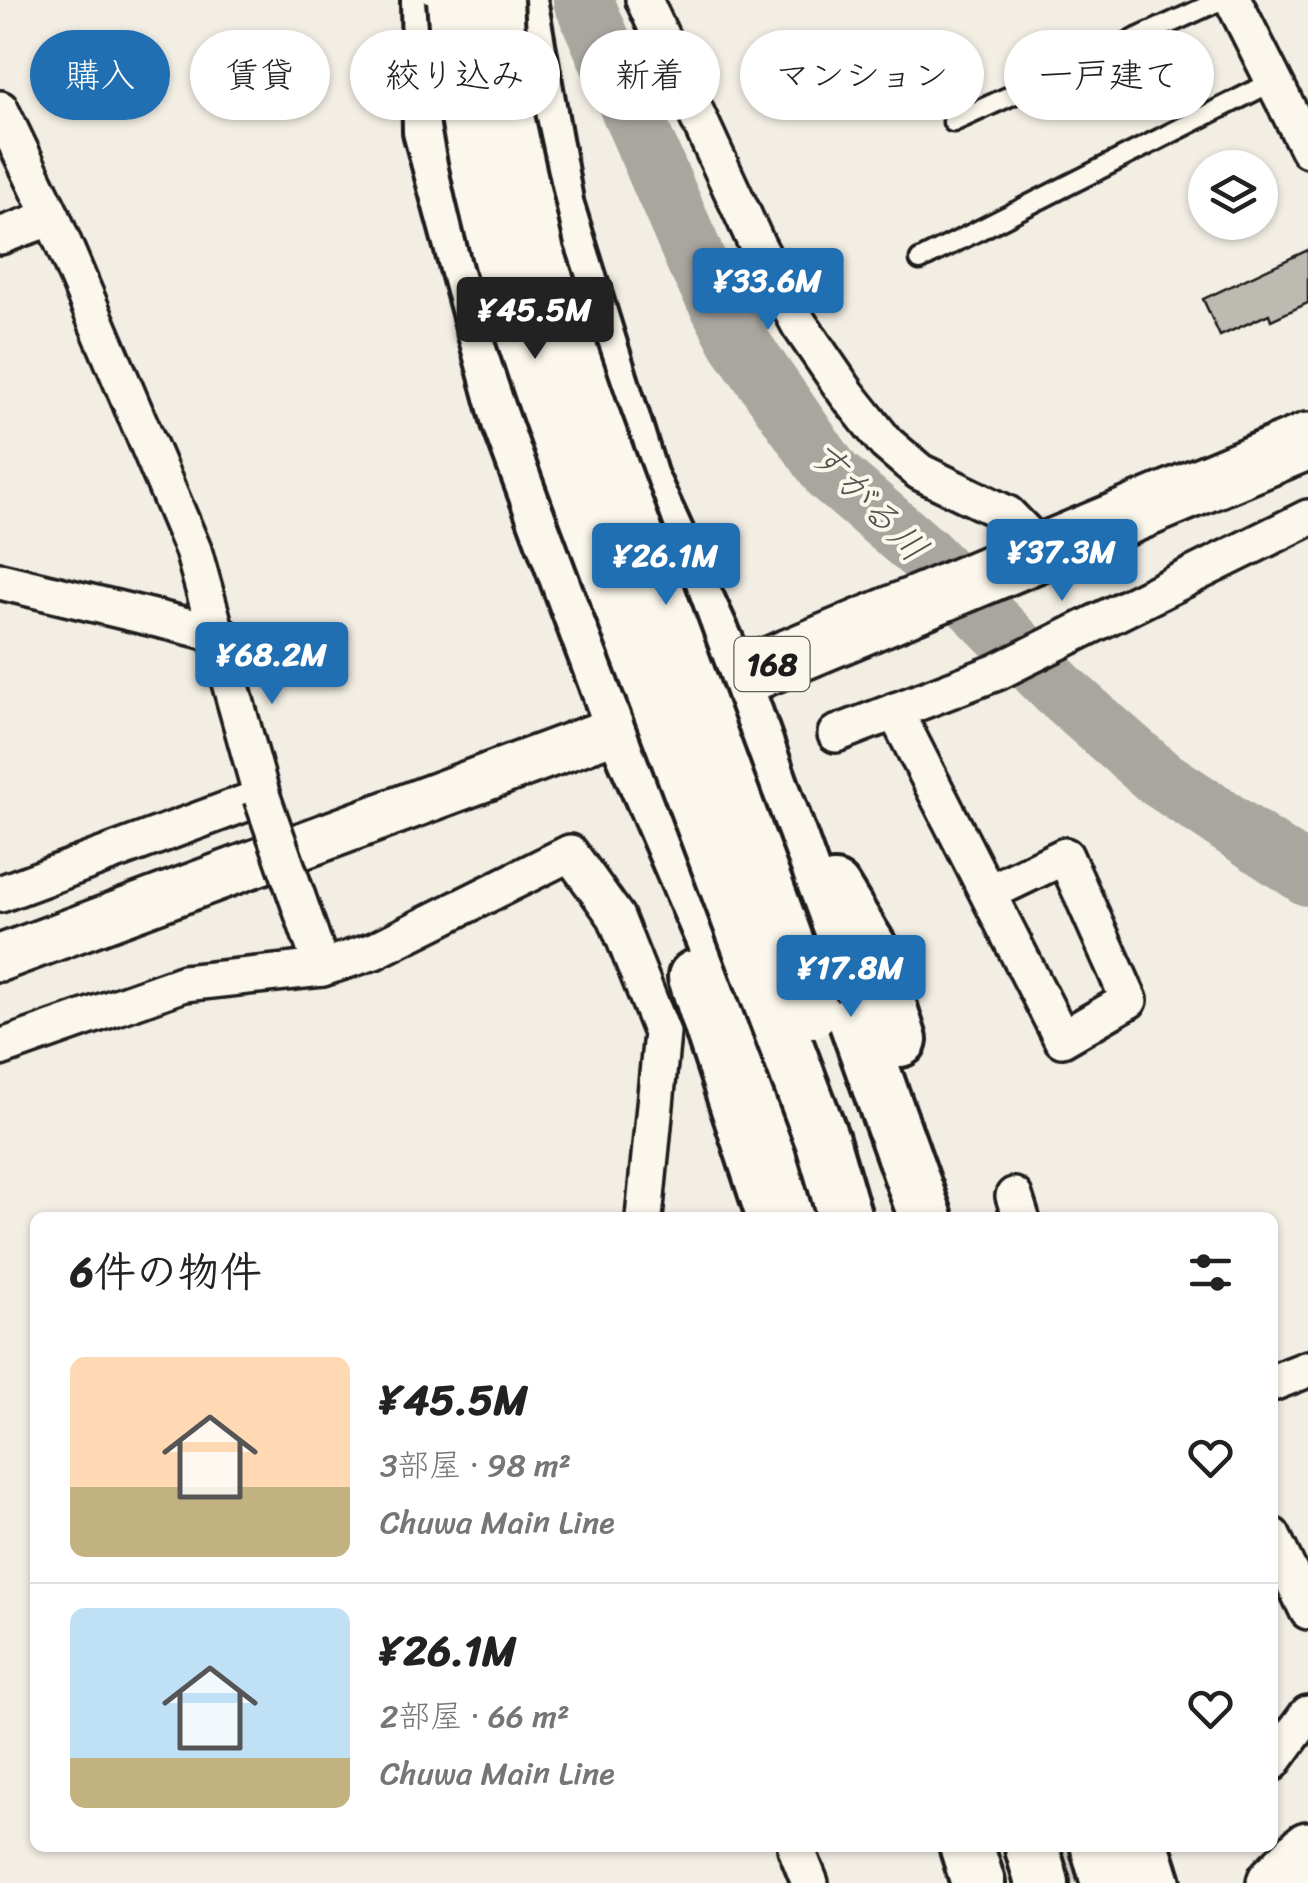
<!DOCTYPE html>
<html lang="ja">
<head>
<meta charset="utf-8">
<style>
  :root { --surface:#fff; --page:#f6f6f6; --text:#222; --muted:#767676; --line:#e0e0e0; --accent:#1f6fb2 }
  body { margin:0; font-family:Sriracha,"Klee One",sans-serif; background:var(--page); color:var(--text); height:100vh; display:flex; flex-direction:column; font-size:38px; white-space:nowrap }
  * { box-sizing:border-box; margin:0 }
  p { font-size:32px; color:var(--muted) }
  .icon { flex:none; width:55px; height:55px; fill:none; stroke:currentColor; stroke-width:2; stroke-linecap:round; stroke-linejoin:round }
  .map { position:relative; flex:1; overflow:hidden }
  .panel { position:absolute; left:30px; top:1212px; width:1248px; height:640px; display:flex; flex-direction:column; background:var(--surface); border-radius:15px; box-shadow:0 2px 8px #0004 }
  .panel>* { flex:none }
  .hud { position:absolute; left:30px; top:30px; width:1250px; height:90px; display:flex; gap:20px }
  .controls { position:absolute; left:1188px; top:150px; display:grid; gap:20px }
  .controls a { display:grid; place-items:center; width:90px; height:90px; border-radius:50%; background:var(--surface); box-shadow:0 2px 8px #0004; font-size:50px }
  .price { position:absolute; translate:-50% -85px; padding:0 22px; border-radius:10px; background:var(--accent); color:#fff; font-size:32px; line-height:65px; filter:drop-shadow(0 2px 5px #0008) }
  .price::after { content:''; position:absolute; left:50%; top:60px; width:30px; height:22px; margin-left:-15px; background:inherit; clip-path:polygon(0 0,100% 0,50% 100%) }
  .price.selected { background:#222; color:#fff }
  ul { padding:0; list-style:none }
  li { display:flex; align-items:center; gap:30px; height:250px; padding:0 40px }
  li+li { border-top:2px solid var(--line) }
  li span { display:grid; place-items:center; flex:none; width:280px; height:200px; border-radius:15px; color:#555 }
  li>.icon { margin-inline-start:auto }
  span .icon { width:120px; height:120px; fill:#fffc; stroke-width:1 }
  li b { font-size:42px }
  h2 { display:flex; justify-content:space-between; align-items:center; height:120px; padding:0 40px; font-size:42px }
  .chip { padding:0 35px; border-radius:45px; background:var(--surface); box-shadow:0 2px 8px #0004; font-size:35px; line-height:90px }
  .chip.selected { background:var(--accent); color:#fff }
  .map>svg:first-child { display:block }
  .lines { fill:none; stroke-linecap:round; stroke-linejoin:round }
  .river { stroke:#a9a6a0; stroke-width:60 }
  .building { fill:#bdbab1; stroke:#1c1c1c; stroke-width:2.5 }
  .secondary-tunnel { stroke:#d2cec6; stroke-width:52; stroke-dasharray:52 26; stroke-linecap:butt }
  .service-casing { stroke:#1c1c1c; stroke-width:25 }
  .minor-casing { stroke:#1c1c1c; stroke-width:42 }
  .tertiary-casing { stroke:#1c1c1c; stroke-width:52 }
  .secondary-casing { stroke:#1c1c1c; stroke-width:60 }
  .trunk-casing { stroke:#1c1c1c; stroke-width:62 }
  .service { stroke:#fbf7ec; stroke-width:18 }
  .minor { stroke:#fbf7ec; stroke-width:35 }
  .tertiary { stroke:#fbf7ec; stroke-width:45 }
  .secondary { stroke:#fbf7ec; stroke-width:52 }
  .trunk { stroke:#fbf7ec; stroke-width:55 }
  .minor-bridge-casing { stroke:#1c1c1c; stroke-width:42; stroke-linecap:butt }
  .secondary-bridge-casing { stroke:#1c1c1c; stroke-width:60; stroke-linecap:butt }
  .minor-bridge { stroke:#fbf7ec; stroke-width:35 }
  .secondary-bridge { stroke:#fbf7ec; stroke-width:52 }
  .labels { text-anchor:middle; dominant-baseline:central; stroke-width:8; stroke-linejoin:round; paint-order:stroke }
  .shield { fill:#fbf7ec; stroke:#5f5e5a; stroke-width:2.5 }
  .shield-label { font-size:32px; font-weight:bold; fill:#1c1c1c }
  .water-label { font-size:38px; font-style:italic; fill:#545351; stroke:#fbf7ec }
</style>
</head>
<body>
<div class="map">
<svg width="1308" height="1883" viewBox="0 0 1308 1883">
  <rect width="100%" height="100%" fill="#f2eee4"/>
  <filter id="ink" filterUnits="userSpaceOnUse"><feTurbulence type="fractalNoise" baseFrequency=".01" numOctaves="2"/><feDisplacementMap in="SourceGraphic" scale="20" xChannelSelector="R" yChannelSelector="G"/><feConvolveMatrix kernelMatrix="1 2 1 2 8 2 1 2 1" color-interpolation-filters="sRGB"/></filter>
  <g filter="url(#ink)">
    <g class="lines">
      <polyline class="river" points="583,0 697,263 738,340 832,475 924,554 1059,690 1158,777 1308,876"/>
    </g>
    <polygon class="building" points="1308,250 1308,303 1271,320 1269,314 1220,336 1203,299"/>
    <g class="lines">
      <polyline class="secondary-tunnel" points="1066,1848 1076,1883"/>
      <g class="service-casing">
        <g id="service">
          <polyline points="953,122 1221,0"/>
          <polyline points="920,260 1274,81"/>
        </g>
      </g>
      <g class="minor-casing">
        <g id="minor">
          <polyline points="644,0 757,245 799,324 847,394 886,443 920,472 1007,514 1042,550"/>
          <polyline points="1233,0 1308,149"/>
          <polyline points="0,109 52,217 193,550 262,797 0,894"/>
          <polyline points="0,236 52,217"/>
          <polyline points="0,581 220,634"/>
          <polyline points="895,711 1062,1039 1129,1000 1065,856 988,893"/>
          <polyline points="836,734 997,672 1308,518"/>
          <polyline points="309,931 322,968 374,951 570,853 616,917 662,1033 644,1218"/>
          <polyline points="0,1048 184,983 322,968"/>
          <polyline points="1014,1196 1021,1218"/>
          <polyline points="1272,1383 1308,1369"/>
          <polyline points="1272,1536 1308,1611"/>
          <polyline points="1272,1763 1308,1714"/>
          <polyline points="796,1848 810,1883"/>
        </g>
      </g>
      <g class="tertiary-casing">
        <polyline id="tertiary" points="0,958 622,727"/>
      </g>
      <g class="secondary-casing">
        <g id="secondary">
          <polyline points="428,0 430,131 509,422 622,727 750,1026 819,1218"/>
          <polyline points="520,0 557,207 641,478 734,681 926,1218"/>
          <polyline points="834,889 873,953 900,1040"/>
          <polyline points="695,977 774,1218"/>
          <polyline points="967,1848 978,1883"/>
          <polyline points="1032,1848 1042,1883"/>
          <polyline points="1098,1848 1108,1883"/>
          <polyline points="1143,1848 1154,1883"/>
        </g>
      </g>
      <g class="trunk-casing">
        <g id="trunk">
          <polyline points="622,727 1308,441"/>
          <polyline points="1275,1883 1308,1850"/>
        </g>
      </g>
      <use href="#service" class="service"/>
      <use href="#minor" class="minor"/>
      <use href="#tertiary" class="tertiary"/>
      <use href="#secondary" class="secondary"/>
      <use href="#trunk" class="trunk"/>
      <g class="minor-bridge-casing">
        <polyline id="minor-bridge" points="262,797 309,931"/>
      </g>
      <g class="secondary-bridge-casing">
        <g id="secondary-bridge">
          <path d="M454 0C467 211 546 406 619 602 687 781 754 960 822 1140L845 1218"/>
          <polyline points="496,0 501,89 537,253 593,417 812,1011"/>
        </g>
      </g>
      <use href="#minor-bridge" class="minor-bridge"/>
      <use href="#secondary-bridge" class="secondary-bridge"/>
    </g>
  </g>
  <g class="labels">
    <rect class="shield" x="734.5" y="637" width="75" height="54" rx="8"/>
    <g class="shield-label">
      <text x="772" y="664">168</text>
    </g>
    <g class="water-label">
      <text transform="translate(868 501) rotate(46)">すがる川</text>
    </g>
  </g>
</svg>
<div class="controls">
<a><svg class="icon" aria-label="layers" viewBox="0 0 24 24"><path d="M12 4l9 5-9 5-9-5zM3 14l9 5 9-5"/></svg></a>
</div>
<b class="price" style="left:768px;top:333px">¥33.6M</b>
<b class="price selected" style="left:535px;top:362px">¥45.5M</b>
<b class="price" style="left:1062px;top:604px">¥37.3M</b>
<b class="price" style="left:666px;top:608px">¥26.1M</b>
<b class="price" style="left:272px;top:707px">¥68.2M</b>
<b class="price" style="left:851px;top:1020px">¥17.8M</b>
<div class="hud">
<a class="chip selected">購入</a>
<a class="chip">賃貸</a>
<a class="chip">絞り込み</a>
<a class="chip">新着</a>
<a class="chip">マンション</a>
<a class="chip">一戸建て</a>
</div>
<section class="panel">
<h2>6件の物件<svg class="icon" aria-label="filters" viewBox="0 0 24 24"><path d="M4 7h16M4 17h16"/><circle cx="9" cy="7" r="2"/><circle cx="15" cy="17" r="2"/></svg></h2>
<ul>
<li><span style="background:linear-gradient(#ffd9b3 65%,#c2b280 0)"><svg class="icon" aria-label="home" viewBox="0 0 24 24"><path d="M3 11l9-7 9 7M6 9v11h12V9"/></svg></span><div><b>¥45.5M</b><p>3部屋 · 98 m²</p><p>Chuwa Main Line</p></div><svg class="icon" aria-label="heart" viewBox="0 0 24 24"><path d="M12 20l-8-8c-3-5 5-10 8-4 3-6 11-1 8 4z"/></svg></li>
<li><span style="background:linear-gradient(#bfe0f5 75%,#c2b280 0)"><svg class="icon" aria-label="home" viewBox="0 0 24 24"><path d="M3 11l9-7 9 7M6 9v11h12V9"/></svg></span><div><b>¥26.1M</b><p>2部屋 · 66 m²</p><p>Chuwa Main Line</p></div><svg class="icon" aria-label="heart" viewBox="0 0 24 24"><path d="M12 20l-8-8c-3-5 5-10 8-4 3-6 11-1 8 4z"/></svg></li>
</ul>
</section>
</div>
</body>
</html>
